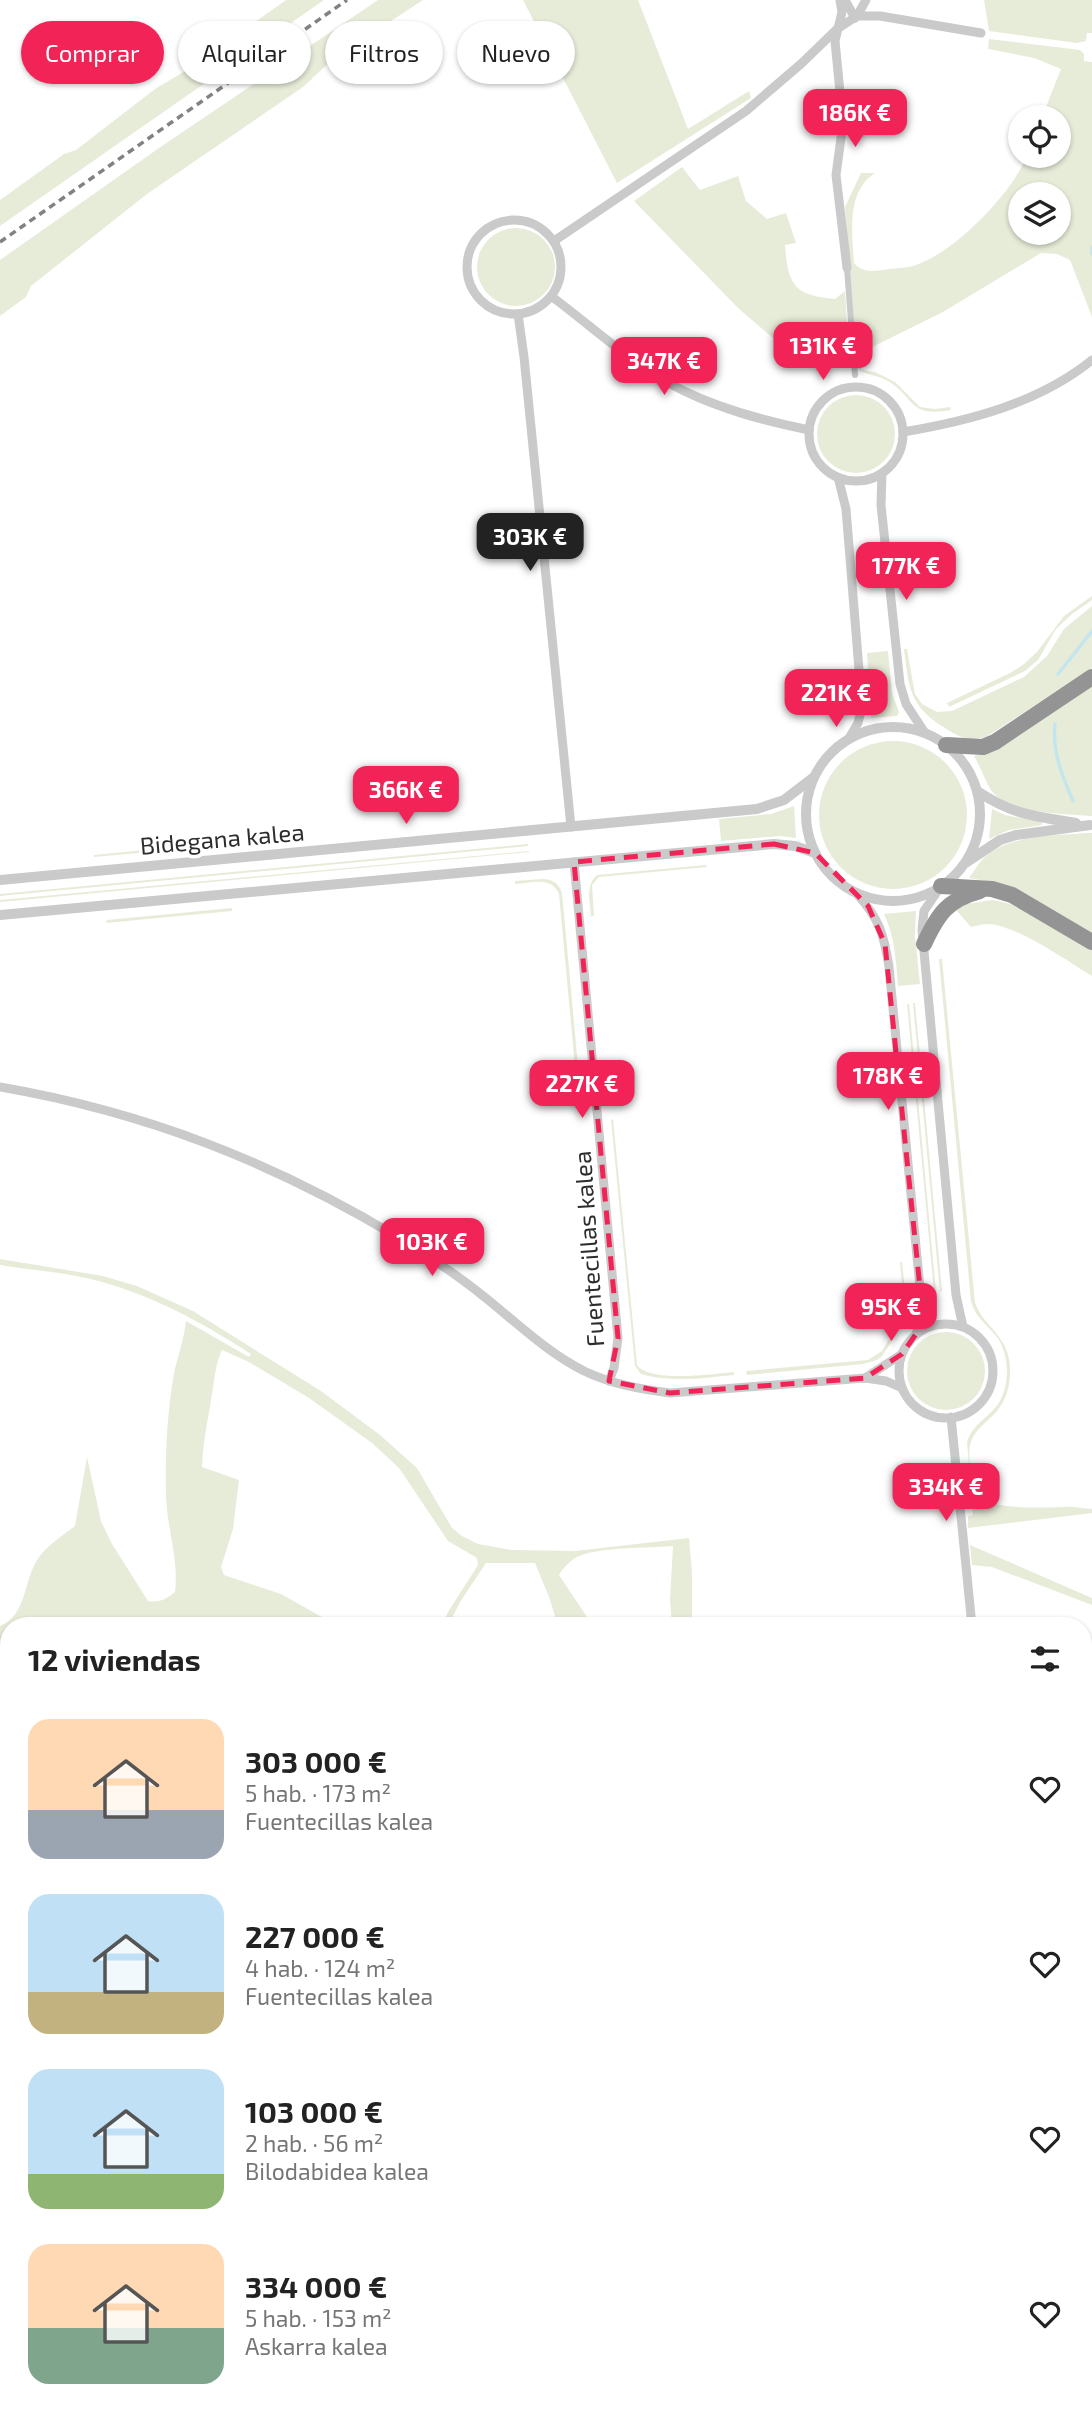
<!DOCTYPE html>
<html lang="es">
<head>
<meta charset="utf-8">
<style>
  :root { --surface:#fff; --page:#f6f6f6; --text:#222; --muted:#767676; --accent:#f12357 }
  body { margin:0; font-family:"Exo 2",sans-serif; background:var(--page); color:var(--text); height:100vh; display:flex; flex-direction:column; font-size:26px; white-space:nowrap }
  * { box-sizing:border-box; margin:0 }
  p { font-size:23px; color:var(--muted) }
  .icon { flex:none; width:38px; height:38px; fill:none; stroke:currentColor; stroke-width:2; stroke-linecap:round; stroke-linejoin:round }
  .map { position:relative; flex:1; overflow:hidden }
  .panel { position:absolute; left:0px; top:1617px; width:1092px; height:800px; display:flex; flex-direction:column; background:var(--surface); border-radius:28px 28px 0 0; box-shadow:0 2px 5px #0004 }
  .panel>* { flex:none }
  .top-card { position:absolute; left:21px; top:21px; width:700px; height:63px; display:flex; gap:14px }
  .controls { position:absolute; left:1008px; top:105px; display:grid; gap:14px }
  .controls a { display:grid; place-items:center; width:63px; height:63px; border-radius:50%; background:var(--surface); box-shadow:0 2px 5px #0004; font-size:35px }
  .price { position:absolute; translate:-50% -60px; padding:0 16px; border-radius:14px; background:var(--accent); color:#fff; font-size:23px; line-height:46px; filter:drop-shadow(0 2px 4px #0008) }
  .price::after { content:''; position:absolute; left:50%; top:42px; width:21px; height:16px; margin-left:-10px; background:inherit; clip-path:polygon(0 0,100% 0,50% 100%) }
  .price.active { background:#222; color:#fff }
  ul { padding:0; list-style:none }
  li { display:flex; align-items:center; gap:21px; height:175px; padding:0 28px }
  li span { display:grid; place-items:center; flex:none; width:196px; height:140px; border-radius:21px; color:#555 }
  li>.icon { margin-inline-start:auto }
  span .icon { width:84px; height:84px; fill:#fffc; stroke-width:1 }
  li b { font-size:30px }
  h2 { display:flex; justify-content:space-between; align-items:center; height:84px; padding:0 28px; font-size:30px }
  .pill { padding:0 24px; border-radius:32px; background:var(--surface); box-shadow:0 2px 5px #0004; font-size:24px; line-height:63px }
  .pill.active { background:var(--accent); color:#fff }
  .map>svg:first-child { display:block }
  .green { fill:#e7ecd9; fill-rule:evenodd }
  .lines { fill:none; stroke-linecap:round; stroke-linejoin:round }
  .stream { stroke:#c4e5ed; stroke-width:3.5 }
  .pedestrian { stroke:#cacaca; stroke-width:6 }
  .minor { stroke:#cacaca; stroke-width:9 }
  .tertiary { stroke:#cacaca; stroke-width:10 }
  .motorway { stroke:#949494; stroke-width:16 }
  .rail { stroke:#828282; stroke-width:3.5; stroke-dasharray:7 5; stroke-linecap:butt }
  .marked { fill:none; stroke:#f12357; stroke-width:5; stroke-dasharray:14 9; stroke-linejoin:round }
  .labels { text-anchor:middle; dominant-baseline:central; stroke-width:7; stroke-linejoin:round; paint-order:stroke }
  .street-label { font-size:24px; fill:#2d2d2d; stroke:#fff }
</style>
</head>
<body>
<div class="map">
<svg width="1092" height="2416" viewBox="0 0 1092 2416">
  <rect width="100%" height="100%" fill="#fff"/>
  <g class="green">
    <polygon points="286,0 324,0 0,226 0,200 64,154 76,150 155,89 187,70"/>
    <polygon points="378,0 423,0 333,59 303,87 147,194 31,286 26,297 0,316 0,260 159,148"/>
    <polygon points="523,0 638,0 688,129 749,91 751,98 617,183"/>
    <polygon points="984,0 1092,0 1092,33 1087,33 1086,41 1077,43 989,31"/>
    <path d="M989 39 1080 50 1084 54V61L1092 62V317L1070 260 1057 254 1041 253 943 312 860 353 861 370 875 372 895 382 920 407 935 409 950 407 951 410C906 418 916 396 886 380 877 375 863 375 857 367L845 207 861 173H875C846 192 852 232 854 263 863 274 876 271 889 269 898 268 908 268 916 265 956 251 1011 194 1027 156H1059V117H1042L1061 69 1034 58 988 49ZM1020 194H1059V233H1020Z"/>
    <path d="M682 167 700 190 738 176 746 201 767 219 786 213 796 243 785 245C788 287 795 295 835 299L845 291 849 351 825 349 773 338 739 309 634 201Z"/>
    <circle cx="516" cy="267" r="39"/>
    <circle cx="856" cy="434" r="39"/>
    <polygon points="1092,596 1092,600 1072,614 1056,629 1038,660 1025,671 949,707 947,703 1010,673 1024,664 1037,652 1064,616"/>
    <path d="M1092 606V668L986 737C968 741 960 738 945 728 909 706 909 688 904 649H907L915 694 922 704 937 712 952 711 1024 677 1047 656 1064 629Z"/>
    <polygon points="888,651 892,693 899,712 897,716 871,718 867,653"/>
    <path d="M1092 683V816C1065 814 1008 814 991 790 986 782 980 766 974 756L987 752Z"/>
    <circle cx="893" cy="815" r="74"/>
    <polygon points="794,806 796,838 780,836 721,841 719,819 771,814"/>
    <polygon points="992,809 1005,815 1042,822 1042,825 1009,830 989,839"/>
    <path d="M1086 833H1092V934L995 883 969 878C973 873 977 865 982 860 1007 834 1053 836 1086 833Z"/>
    <polygon points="226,842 226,845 94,857 94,855"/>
    <polygon points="528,844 528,846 0,896 0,894"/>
    <polygon points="529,851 529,852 0,902 0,900"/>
    <path d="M706 865 707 867 599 877 592 885 594 916H591C590 901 585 886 597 875Z"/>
    <path d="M542 879C552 879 559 883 562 893L582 1109H579L559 894C551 876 532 883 515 884V881Z"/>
    <path d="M991 900C1028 904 1061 931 1092 950V976C1067 961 1015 924 987 924 982 924 976 926 971 927L956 910 967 904Z"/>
    <polygon points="232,908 232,911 106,923 107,920"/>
    <path d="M916 911 915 936 920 984 898 986C896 961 895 937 884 914Z"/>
    <path d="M939 959H942L975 1303C983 1325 1004 1333 1009 1359 1012 1376 1009 1397 997 1411 988 1422 974 1429 970 1445 967 1461 973 1483 975 1499 1005 1509 1033 1508 1064 1507 1073 1506 1083 1509 1092 1509V1513L968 1528V1516L973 1515 967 1442C974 1421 992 1417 1001 1399 1010 1381 1009 1352 996 1336 986 1324 975 1317 971 1301Z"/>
    <polygon points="913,1003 915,1003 942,1291 940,1292"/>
    <polygon points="907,1004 909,1004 936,1292 934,1292"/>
    <path d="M613 1119 637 1365C650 1383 713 1374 734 1372V1375C704 1378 672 1383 641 1374L635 1366 611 1120Z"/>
    <path d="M0 1259 103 1276 137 1286 193 1311 321 1391 380 1435 417 1468 452 1528 462 1536 478 1544 512 1550 575 1551 689 1538 692 1572V1626H672L670 1600 673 1546C648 1548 601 1547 579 1556 570 1560 563 1568 559 1575L593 1626H558L549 1597 535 1563H486L460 1602 448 1626H442L448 1612 478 1565 477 1558 448 1541 399 1468 372 1443 309 1398 249 1362 222 1350C215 1365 215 1378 212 1394 208 1420 203 1441 202 1467L239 1480 233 1529 221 1567 224 1575 281 1594 338 1626H9V1802L0 1795V1626C26 1616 24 1581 37 1560 46 1546 62 1536 75 1526L87 1457 101 1521 112 1544 148 1601C160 1603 166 1599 175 1592 179 1559 167 1529 166 1496 165 1455 167 1413 174 1373 178 1356 184 1339 186 1321L249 1357 251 1354C202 1322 148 1293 91 1279 61 1272 30 1270 0 1265Z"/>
    <polygon points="900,1262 902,1262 907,1310 905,1321 882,1356 877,1360 863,1364 747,1375 746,1371 868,1360 882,1351 903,1316 903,1294"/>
    <circle cx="946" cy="1371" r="39"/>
    <polygon points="970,1545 1092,1598 1092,1605 992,1567 972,1565"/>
    <polygon points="9,1838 9,2273 7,2271 0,2276 0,1853"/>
    <polygon points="1092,2282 1092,2416 1026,2416 1020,2408 1083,2408 1083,2299"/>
    <polygon points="0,2317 9,2330 9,2376 0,2373"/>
    <polygon points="0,2381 9,2385 9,2408 29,2408 34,2416 0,2416"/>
    <polygon points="36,2408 202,2408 219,2415 242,2408 393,2408 391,2416 378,2416 376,2413 373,2416 319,2416 303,2413 302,2416 41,2416"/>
    <polygon points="438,2408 503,2408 504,2416 452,2416"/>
    <polygon points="504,2408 554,2408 557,2416 514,2416"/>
  </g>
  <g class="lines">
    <g class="stream">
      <polyline points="1092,247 1092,254"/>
      <polyline points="1058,674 1092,631"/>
      <path d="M1055 724C1052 752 1062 775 1073 801"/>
    </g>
    <polyline class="pedestrian" points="847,268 855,375"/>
    <g class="minor">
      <polyline points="840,0 842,12 835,41 843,123 836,175 847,268"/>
      <polyline points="845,0 855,18"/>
      <polyline points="857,16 866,0"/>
      <circle cx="514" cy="267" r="47"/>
      <polyline points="554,241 746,111 802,63 837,29 857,16 880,16 981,33"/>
      <path d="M551 296C594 328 634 366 682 390 723 410 765 421 809 430"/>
      <polyline points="518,314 524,357 571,827"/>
      <circle cx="856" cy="434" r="47"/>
      <path d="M903 432C969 421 1039 403 1092 360"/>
      <polyline points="882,473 881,505 900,684 906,704 925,733"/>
      <polyline points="838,477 846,509 862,707 858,723 848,740"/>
      <polyline points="574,862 618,1338 614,1368 609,1381"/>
      <polyline points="941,886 924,911 922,930 956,1295 963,1327"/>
      <path d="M856 893C879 918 884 934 889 967L921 1298V1321L916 1334"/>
      <path d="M0 1087C145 1112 273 1162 399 1238 427 1255 456 1274 482 1295 515 1321 545 1351 584 1371 611 1384 640 1389 670 1393L865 1378 886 1381 902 1388"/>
      <circle cx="946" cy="1371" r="47"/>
      <polyline points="865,1378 902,1354"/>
      <polyline points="951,1417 972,1626"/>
    </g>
    <g class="tertiary">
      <circle cx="893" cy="814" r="87"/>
      <path d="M977 791C1013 815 1034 816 1076 823"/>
      <polyline points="967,862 1000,840 1016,835 1090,825"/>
      <polyline points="0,880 757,809 784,800 814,777"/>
      <polyline points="0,915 774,844 795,846 815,853"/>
    </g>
    <g class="motorway">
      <polyline points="946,745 983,747 995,742 1092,677"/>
      <polyline points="941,886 992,889 1012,895 1092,942"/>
      <path d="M924 944C938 914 947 900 980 891"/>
      <polyline points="1083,2208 1092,2190"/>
      <polyline points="1083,2260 1092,2242"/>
      <polyline points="974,2416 979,2408"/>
      <polyline points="1001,2416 1005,2408"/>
    </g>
    <polyline class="rail" points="0,242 347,0"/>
  </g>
  <path class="marked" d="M774 844 815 853 868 906 885 944 921 1298 916 1334 902 1354 865 1378 670 1393 609 1381 618 1338 574 862Z"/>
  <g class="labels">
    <g class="street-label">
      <text transform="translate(222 838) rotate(-5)">Bidegana kalea</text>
      <text transform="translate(588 1249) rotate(-94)">Fuentecillas kalea</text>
    </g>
  </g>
</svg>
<div class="controls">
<a><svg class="icon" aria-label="locate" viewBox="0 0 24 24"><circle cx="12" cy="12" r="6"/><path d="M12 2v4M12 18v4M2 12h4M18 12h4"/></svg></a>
<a><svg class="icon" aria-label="layers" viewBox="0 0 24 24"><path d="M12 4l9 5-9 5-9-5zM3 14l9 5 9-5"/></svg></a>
</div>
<b class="price" style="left:855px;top:149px">186K €</b>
<b class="price" style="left:823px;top:382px">131K €</b>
<b class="price" style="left:664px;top:397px">347K €</b>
<b class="price active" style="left:530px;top:573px">303K €</b>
<b class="price" style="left:906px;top:602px">177K €</b>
<b class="price" style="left:836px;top:729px">221K €</b>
<b class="price" style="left:406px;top:826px">366K €</b>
<b class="price" style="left:888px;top:1112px">178K €</b>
<b class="price" style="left:582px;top:1120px">227K €</b>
<b class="price" style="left:432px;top:1278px">103K €</b>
<b class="price" style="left:891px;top:1343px">95K €</b>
<b class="price" style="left:946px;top:1523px">334K €</b>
<div class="top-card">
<a class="pill active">Comprar</a>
<a class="pill">Alquilar</a>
<a class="pill">Filtros</a>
<a class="pill">Nuevo</a>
</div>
<section class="panel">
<h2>12 viviendas<svg class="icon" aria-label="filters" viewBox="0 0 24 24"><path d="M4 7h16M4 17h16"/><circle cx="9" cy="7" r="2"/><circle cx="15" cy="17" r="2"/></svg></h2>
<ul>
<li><span style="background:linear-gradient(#ffd9b3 65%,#9aa5b1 0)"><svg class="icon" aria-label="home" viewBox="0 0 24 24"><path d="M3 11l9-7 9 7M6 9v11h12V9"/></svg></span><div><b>303 000 €</b><p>5 hab. · 173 m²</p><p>Fuentecillas kalea</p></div><svg class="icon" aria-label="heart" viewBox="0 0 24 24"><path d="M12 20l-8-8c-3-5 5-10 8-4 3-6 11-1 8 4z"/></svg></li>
<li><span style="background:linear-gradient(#bfe0f5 70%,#c2b280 0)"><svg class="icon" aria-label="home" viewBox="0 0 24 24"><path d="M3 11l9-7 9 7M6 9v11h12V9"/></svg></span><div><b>227 000 €</b><p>4 hab. · 124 m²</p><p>Fuentecillas kalea</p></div><svg class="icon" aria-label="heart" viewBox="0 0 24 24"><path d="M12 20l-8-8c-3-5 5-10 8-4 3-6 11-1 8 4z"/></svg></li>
<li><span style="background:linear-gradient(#bfe0f5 75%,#8fb573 0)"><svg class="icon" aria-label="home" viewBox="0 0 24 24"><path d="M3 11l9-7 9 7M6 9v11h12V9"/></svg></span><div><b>103 000 €</b><p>2 hab. · 56 m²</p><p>Bilodabidea kalea</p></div><svg class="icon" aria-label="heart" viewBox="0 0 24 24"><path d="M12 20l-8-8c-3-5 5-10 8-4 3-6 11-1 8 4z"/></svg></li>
<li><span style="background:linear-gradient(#ffd9b3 60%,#7fa58c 0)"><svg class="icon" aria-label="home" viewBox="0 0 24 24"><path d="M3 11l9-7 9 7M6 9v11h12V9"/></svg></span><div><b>334 000 €</b><p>5 hab. · 153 m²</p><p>Askarra kalea</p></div><svg class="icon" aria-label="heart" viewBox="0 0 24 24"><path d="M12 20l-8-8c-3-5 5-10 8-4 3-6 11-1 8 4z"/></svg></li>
</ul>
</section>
</div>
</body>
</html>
